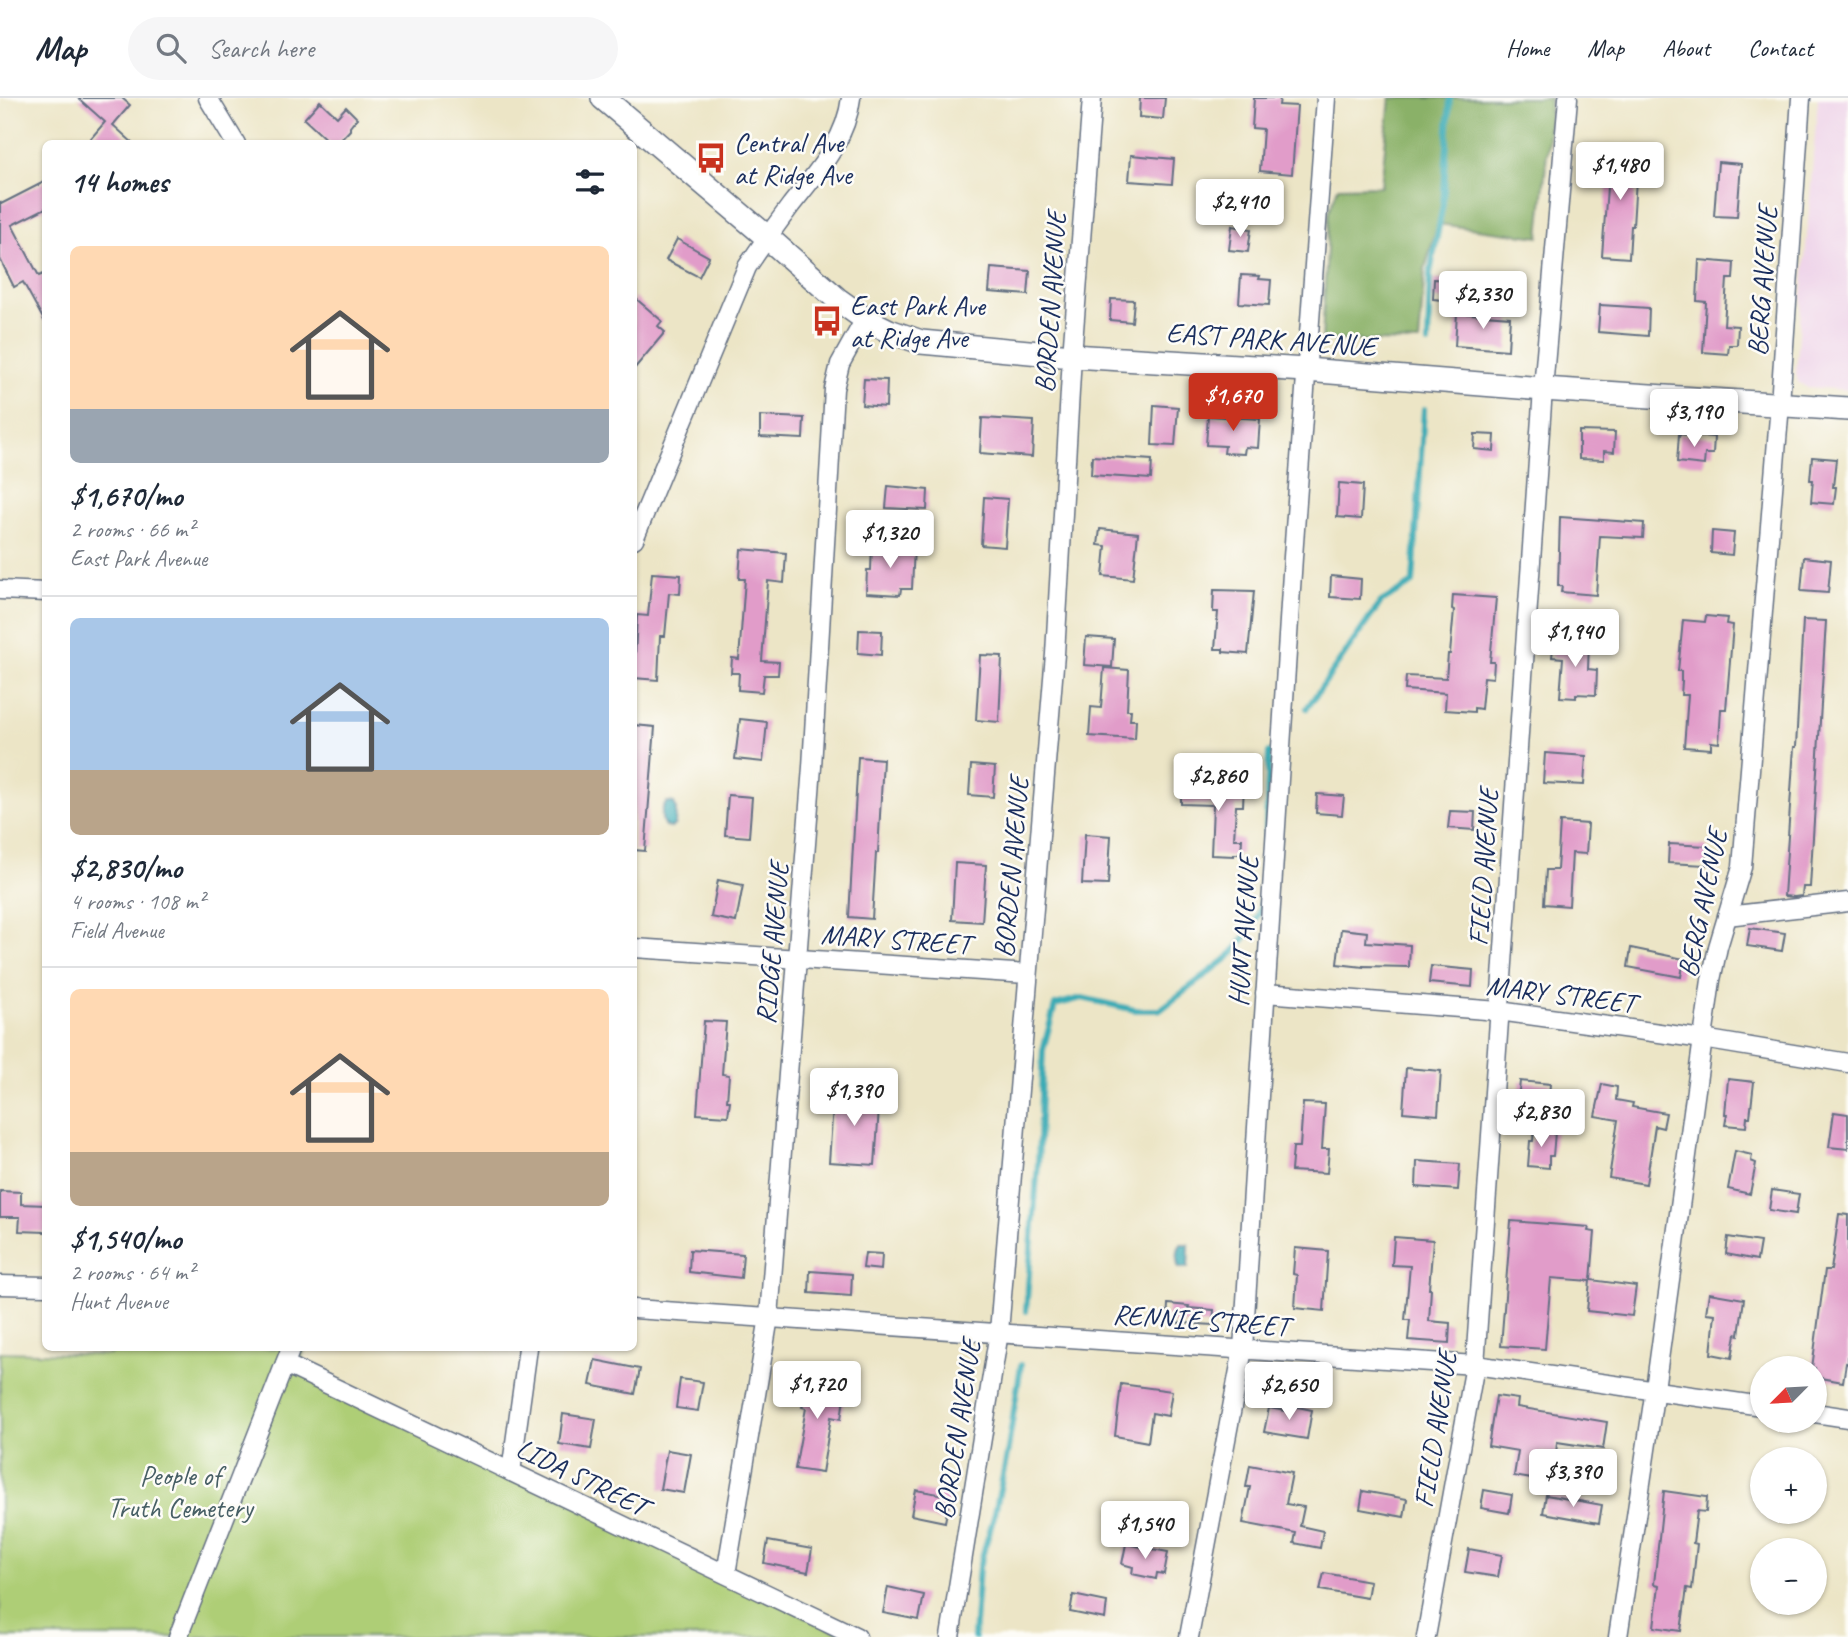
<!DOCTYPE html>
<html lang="en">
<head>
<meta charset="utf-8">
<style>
  :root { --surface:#fff; --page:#f6f6f7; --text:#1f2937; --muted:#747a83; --line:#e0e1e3; --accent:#c8321e }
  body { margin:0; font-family:Caveat,sans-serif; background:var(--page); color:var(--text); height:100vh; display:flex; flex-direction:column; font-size:26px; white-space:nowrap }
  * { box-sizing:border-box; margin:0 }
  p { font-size:23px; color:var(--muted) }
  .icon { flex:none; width:38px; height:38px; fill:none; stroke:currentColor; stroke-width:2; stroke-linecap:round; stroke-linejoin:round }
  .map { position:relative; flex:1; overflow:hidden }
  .panel { position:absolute; left:42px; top:42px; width:595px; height:1211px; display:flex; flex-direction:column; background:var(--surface); border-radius:10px; box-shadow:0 2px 5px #0004 }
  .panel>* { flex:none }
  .needle { width:46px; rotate:246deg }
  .controls { position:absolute; left:1750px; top:1258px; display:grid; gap:14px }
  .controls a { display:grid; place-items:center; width:77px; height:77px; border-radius:50%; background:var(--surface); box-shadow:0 2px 5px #0004; font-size:35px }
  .price { position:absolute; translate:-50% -60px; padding:0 16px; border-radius:7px; background:#fff; color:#222; font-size:23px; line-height:46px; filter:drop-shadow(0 2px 4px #0008) }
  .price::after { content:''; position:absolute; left:50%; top:42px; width:21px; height:16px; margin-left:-10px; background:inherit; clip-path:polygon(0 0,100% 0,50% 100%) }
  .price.active { background:var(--accent); color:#fff }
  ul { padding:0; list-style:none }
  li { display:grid; align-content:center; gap:14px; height:371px; padding:0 28px }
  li+li { border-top:2px solid var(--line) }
  li span { display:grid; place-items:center; height:217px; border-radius:10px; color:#555 }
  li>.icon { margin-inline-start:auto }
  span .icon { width:126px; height:126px; fill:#fffc; stroke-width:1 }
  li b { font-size:30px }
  h2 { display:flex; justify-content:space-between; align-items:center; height:84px; padding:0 28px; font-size:30px }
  header { display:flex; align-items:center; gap:42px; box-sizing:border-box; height:98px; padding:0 35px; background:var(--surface); border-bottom:2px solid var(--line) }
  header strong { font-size:33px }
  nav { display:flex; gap:38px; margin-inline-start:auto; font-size:24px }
  .search { width:490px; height:63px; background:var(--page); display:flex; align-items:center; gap:18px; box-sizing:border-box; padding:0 24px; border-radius:38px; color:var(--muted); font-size:26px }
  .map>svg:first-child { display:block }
  .built { fill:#edd0e8 }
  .green { fill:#aece76; stroke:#647e6a; stroke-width:2 }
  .forest { fill:#8ab167; stroke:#527062; stroke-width:2 }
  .water { fill:#3aabb5; stroke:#2a6d8a; stroke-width:2 }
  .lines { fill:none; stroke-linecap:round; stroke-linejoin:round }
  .stream { stroke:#3aabb5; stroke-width:6 }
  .building { fill:#e19cc9 }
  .minor-casing { stroke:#646f82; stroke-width:21 }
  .tertiary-casing { stroke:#646f82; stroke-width:26 }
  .minor { stroke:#fff; stroke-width:18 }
  .tertiary { stroke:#fff; stroke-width:23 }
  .labels { text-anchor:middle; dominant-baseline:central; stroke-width:5; stroke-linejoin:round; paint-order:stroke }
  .poi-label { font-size:28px; fill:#1b2f5e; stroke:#fdfcf7; text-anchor:start }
  .street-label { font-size:28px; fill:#1b2f5e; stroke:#fdfcf7 }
  .park-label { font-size:28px; fill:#475f65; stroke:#fdfcf7 }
</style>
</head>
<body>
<header>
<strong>Map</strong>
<div class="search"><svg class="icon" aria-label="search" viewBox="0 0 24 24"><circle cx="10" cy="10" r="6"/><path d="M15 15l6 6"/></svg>Search here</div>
<nav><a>Home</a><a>Map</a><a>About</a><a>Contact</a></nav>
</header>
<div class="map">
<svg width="1848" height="1539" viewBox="0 0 1848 1539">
  <rect width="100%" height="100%" fill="#fdfcf7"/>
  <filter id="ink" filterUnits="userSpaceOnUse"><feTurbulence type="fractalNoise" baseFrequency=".0143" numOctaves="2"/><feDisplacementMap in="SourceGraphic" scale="14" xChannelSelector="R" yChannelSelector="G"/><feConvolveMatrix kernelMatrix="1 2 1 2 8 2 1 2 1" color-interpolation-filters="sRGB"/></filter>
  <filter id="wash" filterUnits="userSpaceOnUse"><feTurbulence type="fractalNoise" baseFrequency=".00686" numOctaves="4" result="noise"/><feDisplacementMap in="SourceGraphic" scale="28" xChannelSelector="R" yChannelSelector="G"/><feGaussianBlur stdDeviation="1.57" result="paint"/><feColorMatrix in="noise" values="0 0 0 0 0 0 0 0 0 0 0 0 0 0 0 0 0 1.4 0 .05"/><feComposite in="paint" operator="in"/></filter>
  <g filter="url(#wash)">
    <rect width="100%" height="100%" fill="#ece5c6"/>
    <polygon class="built" points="1818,0 1848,0 1848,292 1806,289 1798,284 1796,275"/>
    <polygon class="green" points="111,1250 305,1250 298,1270 848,1539 0,1539 0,1254 110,1257"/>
    <polygon class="forest" points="1390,0 1550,0 1548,44 1539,139 1438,126 1425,170 1419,244 1322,242 1329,114 1338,89 1381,88"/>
    <g class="water">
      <path d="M667 704 674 705 676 710 675 726 671 730 665 728C660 722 661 709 667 704Z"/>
      <path d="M1181 1146H1188L1189 1149 1188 1169 1185 1170H1179C1176 1164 1177 1151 1181 1146Z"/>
    </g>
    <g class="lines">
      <g class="stream">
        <polyline points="1428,245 1430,176 1443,106 1450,0"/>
        <polyline points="1307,610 1381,504 1413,485 1424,311"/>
        <polyline points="1264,778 1269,654"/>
        <polyline points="1026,1213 1038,1065 1043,952 1055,907 1082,900 1135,912 1160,912 1229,859 1246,838 1259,816 1264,793"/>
        <polyline points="974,1539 979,1469 995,1415 1007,1357 1021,1267"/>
      </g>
    </g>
    <g id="blocks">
      <g class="building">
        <polygon points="78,0 122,0 130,7 113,27 134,46 86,46 105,24"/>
        <polygon points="1140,0 1165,0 1163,21 1139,19"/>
        <polygon points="1254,0 1280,0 1279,7 1297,8 1292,76 1260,73 1263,31 1252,30"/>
        <polygon points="320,3 337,19 346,9 357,20 350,29 350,32 337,46 331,46 304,21"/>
        <polygon points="1610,48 1638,50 1633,128 1631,128 1629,160 1602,158"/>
        <polygon points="1131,57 1174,61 1172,86 1129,83"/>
        <polygon points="1718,64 1741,66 1737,119 1714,118"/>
        <polygon points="46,83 46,110 12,127 39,178 46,175 46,226 23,184 14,189 0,161 0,103 1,106"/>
        <polygon points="1232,128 1251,131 1248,154 1229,152"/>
        <polygon points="677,141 709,159 699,179 666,162"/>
        <polygon points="1699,162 1734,165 1733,181 1727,181 1724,227 1738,228 1737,247 1729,247 1728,256 1703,254 1706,204 1697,203"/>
        <polygon points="991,170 1030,173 1028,197 989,194"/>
        <polygon points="1241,177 1260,178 1259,181 1271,182 1269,207 1239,205"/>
        <polygon points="1434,181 1456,183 1454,203 1433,201"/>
        <polygon points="634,199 662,223 658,228 665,234 634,271"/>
        <polygon points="1111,201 1134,202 1132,224 1110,222"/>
        <polygon points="1600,207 1649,210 1648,238 1598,234"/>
        <polygon points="1457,215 1510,219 1508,252 1455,248"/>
        <polygon points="864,281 887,282 886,309 862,307"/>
        <polygon points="1154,307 1178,309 1175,348 1152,347"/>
        <polygon points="760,318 804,320 803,341 760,339"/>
        <polygon points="1208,318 1260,321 1258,350 1245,349 1244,356 1224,355 1225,348 1206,347"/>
        <polygon points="982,320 1034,323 1032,359 980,355"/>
        <polygon points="1579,333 1615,334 1614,354 1604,353 1604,362 1579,361"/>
        <polygon points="1475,336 1495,337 1494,353 1474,351"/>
        <polygon points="1679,336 1714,339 1713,356 1705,356 1704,367 1677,364"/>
        <polygon points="1092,358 1152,362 1151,381 1091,377"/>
        <polygon points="1812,359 1836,361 1833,389 1836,389 1834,406 1811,404 1813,382 1810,382"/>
        <polygon points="1339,385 1363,387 1361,421 1337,419"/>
        <polygon points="888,388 928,392 927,412 886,410"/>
        <polygon points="984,399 1008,401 1005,449 981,447"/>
        <polygon points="1560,419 1644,425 1643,440 1600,438 1596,497 1561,494 1562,488 1558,488"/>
        <polygon points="1100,431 1138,435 1133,481 1103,478 1106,448 1098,447"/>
        <polygon points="1712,433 1734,435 1732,457 1711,455"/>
        <polygon points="872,447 914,449 912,491 901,491 900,497 866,495 867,472 871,472"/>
        <polygon points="741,451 786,455 784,485 768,483 762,563 779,564 778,577 764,577 762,594 738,592 739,575 731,575 732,560 739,561 745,481 739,481"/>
        <polygon points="1804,459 1831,462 1828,495 1801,493"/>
        <polygon points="652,475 681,477 680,496 669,495 665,538 660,538 658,582 634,580 637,517 648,518"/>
        <polygon points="1331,478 1361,481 1360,501 1330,499"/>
        <polygon points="1214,492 1254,493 1248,556 1223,554 1223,551 1215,551 1218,514 1213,514"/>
        <polygon points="1453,497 1496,500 1490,564 1494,564 1493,580 1484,579 1481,611 1474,610 1474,614 1445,612 1446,595 1405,592 1406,578 1446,580 1448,556 1450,556 1454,512 1452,511"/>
        <polygon points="1706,518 1727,520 1726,526 1733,527 1726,611 1721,611 1719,645 1711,644 1711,651 1684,649 1688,597 1681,597 1682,583 1681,583 1681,573 1678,573 1683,522 1705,524"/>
        <polygon points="1803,522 1826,523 1810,789 1803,789 1802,798 1794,799 1784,798 1794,649 1796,649"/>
        <polygon points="859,532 882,533 881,557 858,555"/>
        <polygon points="1086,539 1114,541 1112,569 1084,567"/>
        <polygon points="1554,542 1589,545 1588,571 1597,572 1596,597 1576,596 1576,600 1560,599 1563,560 1552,559"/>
        <polygon points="980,557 1002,558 999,624 976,622"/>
        <polygon points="1104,570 1129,572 1127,612 1131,612 1130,622 1136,622 1135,641 1089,638 1091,609 1101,610"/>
        <polygon points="740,621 767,624 763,664 735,661"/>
        <polygon points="634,627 655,629 645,753 634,752"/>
        <polygon points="1545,655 1586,658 1584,687 1543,685"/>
        <polygon points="858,659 883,661 878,755 876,755 872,821 849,819"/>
        <polygon points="971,667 995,669 993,699 969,697"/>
        <polygon points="1181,685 1244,687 1243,708 1236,708 1234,741 1242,741 1241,756 1234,756 1234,758 1211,757 1213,707 1181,706"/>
        <polygon points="1317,696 1344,698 1342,717 1316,715"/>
        <polygon points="728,697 752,699 749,739 725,737"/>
        <polygon points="1450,713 1475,714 1474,732 1448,730"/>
        <polygon points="1560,724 1588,726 1586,756 1572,755 1569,808 1544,806 1546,772 1557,772"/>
        <polygon points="1085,736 1111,738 1108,787 1082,786"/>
        <polygon points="1669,746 1707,748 1706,767 1668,765"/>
        <polygon points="955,765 986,767 982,824 952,822"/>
        <polygon points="718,782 743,787 736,824 711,819"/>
        <polygon points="1750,830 1785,835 1782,853 1747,848"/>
        <polygon points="1341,831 1367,834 1366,844 1410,847 1409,869 1363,868 1363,869 1337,866"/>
        <polygon points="1631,850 1684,861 1681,879 1628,869"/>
        <polygon points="1431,868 1473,872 1472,889 1429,885"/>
        <polygon points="704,923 726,924 722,976 729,977 727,1003 730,1003 728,1018 697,1016"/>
        <polygon points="1406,970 1441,973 1438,1017 1403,1014"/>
        <polygon points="1728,981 1754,984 1750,1019 1747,1019 1746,1029 1725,1027 1727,1016 1725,1016"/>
        <polygon points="1520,983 1550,986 1548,1007 1518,1003"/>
        <polygon points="1602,986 1617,989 1616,1002 1633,1005 1632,1009 1666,1015 1663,1030 1655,1028 1646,1086 1609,1080 1618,1022 1595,1018"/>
        <polygon points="834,993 880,996 875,1067 829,1064"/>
        <polygon points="1303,1005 1325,1006 1322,1051 1329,1051 1327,1075 1291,1073 1293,1049 1300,1049"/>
        <polygon points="1834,1014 1848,1016 1848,1051 1829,1049"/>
        <polygon points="1534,1032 1555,1034 1553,1058 1549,1058 1549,1070 1528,1068 1530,1043 1533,1043"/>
        <polygon points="1735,1053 1752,1057 1751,1063 1756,1065 1750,1096 1728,1091"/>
        <polygon points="1417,1063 1460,1066 1458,1092 1416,1089"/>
        <polygon points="1772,1092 1799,1096 1796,1116 1769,1112"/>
        <polygon points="0,1093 21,1094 21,1106 46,1107 46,1134 19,1133 20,1119 0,1119"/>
        <polygon points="1839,1116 1848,1117 1848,1266 1846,1265 1843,1284 1815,1279 1815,1270 1812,1270 1825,1172 1831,1172"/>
        <polygon points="1511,1123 1589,1129 1588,1133 1595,1134 1591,1182 1636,1188 1632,1218 1587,1213 1590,1183 1551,1180 1545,1251 1501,1248"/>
        <polygon points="1394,1139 1433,1142 1429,1191 1431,1191 1429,1223 1450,1225 1449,1245 1408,1242 1410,1222 1405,1222 1410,1168 1392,1167"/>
        <polygon points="1728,1139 1760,1144 1757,1162 1726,1156"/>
        <polygon points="1295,1150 1328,1153 1324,1213 1295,1210 1297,1177 1293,1176"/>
        <polygon points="690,1152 743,1156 741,1180 689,1174"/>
        <polygon points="865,1155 882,1156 881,1172 863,1170"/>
        <polygon points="810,1173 852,1176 851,1198 809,1195"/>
        <polygon points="1709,1195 1744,1201 1739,1237 1736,1236 1732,1260 1711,1256 1715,1216 1706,1215"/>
        <polygon points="1168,1206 1189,1208 1188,1210 1214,1212 1213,1227 1167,1224"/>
        <polygon points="595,1262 640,1271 635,1296 590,1287"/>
        <polygon points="808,1274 834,1278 831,1298 844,1300 841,1321 831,1319 822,1375 795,1371 806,1310 802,1309"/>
        <polygon points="680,1281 703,1284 698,1313 676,1310"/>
        <polygon points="1121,1286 1172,1293 1168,1318 1152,1315 1148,1344 1115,1338"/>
        <polygon points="1496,1298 1518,1301 1517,1309 1607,1324 1603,1351 1557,1344 1556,1357 1541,1354 1537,1382 1514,1378 1518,1353 1488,1348"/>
        <polygon points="1293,1308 1312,1312 1307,1341 1264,1334 1269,1310 1292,1314"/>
        <polygon points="563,1316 596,1321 591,1351 559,1346"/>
        <polygon points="667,1352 691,1356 684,1395 660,1391"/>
        <polygon points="1250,1367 1292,1375 1286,1406 1304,1409 1300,1428 1323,1433 1320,1450 1294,1445 1296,1435 1243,1425 1250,1389 1246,1389"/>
        <polygon points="916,1392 950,1398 945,1424 911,1417"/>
        <polygon points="1484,1392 1512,1397 1509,1415 1481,1410"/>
        <polygon points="1363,1393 1407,1401 1404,1419 1360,1411"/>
        <polygon points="1664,1393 1707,1399 1706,1414 1697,1413 1693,1445 1697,1446 1692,1491 1687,1490 1681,1533 1654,1529 1659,1487 1654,1486"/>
        <polygon points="1546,1397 1602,1407 1599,1425 1543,1415"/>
        <polygon points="768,1443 812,1451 808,1474 764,1465"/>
        <polygon points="1126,1446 1168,1454 1164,1476 1157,1475 1156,1481 1132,1476 1133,1469 1122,1466"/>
        <polygon points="1469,1451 1502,1457 1498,1479 1465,1474"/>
        <polygon points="1324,1475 1370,1483 1367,1500 1320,1492"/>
        <polygon points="888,1489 924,1497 919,1522 883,1515"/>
        <polygon points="1073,1497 1107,1504 1105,1521 1070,1514"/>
      </g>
    </g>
  </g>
  <g filter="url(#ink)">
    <use href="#blocks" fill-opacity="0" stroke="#646f82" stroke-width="2"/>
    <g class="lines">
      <g class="minor-casing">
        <g id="minor">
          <polyline points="208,0 236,46"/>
          <path d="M634 441 747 169C761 148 776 127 791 107 817 74 846 43 851 0"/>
          <polyline points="0,492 46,494"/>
          <polyline points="1727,818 1848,804"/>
          <polyline points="634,850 1028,876"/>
          <polyline points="1265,895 1499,913 1703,941 1848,965"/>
          <polyline points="0,1187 46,1188"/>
          <polyline points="634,1211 1475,1267 1762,1308"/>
          <polyline points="285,1266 857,1539"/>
          <polyline points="1815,1315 1848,1320"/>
          <polyline points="511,1374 528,1250"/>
          <polyline points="726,1476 769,1219 812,669 834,291 840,266 865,221"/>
          <polyline points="178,1539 291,1250"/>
          <polyline points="950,1539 999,1234 1055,556 1072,258 1092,0"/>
          <polyline points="1189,1539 1243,1251 1293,459 1326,0"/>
          <polyline points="1426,1539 1475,1267 1543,291 1568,0"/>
          <polyline points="1618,1539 1655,1291 1711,882 1718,849 1742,769 1780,306 1801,0"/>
        </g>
      </g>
      <g class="tertiary-casing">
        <polyline id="tertiary" points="603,0 767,139 837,201 865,221 889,233 921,244 1072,258 1306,272 1543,291 1848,311"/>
      </g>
      <use href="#minor" class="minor"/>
      <use href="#tertiary" class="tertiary"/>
    </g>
  </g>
  <defs>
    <g id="bus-bare" transform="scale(2.415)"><path d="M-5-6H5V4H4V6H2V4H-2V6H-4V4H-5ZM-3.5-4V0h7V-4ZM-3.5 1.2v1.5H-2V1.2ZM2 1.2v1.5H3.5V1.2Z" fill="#c8321e" stroke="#fdfcf7" stroke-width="2.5" paint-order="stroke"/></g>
  </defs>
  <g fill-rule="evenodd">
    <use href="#bus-bare" x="711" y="60"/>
    <use href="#bus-bare" x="827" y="223"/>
  </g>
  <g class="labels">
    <g class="poi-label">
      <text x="734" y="44">Central Ave<tspan x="734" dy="32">at Ridge Ave</tspan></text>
      <text x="850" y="207">East Park Ave<tspan x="850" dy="32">at Ridge Ave</tspan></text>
    </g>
    <g class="street-label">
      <text transform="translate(1762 183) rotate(-86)">BERG AVENUE</text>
      <text transform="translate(1050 204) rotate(-86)">BORDEN AVENUE</text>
      <text transform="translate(1271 241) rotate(4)">EAST PARK AVENUE</text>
      <text transform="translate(1011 769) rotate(-85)">BORDEN AVENUE</text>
      <text transform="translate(1483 769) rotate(-86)">FIELD AVENUE</text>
      <text transform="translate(1702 805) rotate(-78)">BERG AVENUE</text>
      <text transform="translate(1243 833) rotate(-86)">HUNT AVENUE</text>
      <text transform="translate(896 841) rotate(4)">MARY STREET</text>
      <text transform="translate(772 845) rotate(-85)">RIDGE AVENUE</text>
      <text transform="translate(1561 896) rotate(7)">MARY STREET</text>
      <text transform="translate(1201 1222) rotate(4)">RENNIE STREET</text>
      <text transform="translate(957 1331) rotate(-81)">BORDEN AVENUE</text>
      <text transform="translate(1435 1331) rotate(-81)">FIELD AVENUE</text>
      <text transform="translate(582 1379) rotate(26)">LIDA STREET</text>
    </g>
    <g class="park-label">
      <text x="180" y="1377">People of<tspan x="180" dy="32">Truth Cemetery</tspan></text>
    </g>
  </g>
</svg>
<div class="controls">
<a><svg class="needle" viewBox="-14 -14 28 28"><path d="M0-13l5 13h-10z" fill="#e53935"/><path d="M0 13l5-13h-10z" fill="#747a83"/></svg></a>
<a>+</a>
<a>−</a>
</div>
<b class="price" style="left:1620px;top:104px">$1,480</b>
<b class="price" style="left:1240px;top:141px">$2,410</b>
<b class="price" style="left:1483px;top:233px">$2,330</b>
<b class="price active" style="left:1233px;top:335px">$1,670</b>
<b class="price" style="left:1694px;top:351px">$3,190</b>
<b class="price" style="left:890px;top:472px">$1,320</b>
<b class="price" style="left:1575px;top:571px">$1,940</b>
<b class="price" style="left:1218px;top:715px">$2,860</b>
<b class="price" style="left:854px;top:1030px">$1,390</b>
<b class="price" style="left:1541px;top:1051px">$2,830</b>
<b class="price" style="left:817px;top:1323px">$1,720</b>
<b class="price" style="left:1289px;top:1324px">$2,650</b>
<b class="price" style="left:1573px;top:1411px">$3,390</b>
<b class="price" style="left:1145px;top:1463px">$1,540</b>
<section class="panel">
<h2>14 homes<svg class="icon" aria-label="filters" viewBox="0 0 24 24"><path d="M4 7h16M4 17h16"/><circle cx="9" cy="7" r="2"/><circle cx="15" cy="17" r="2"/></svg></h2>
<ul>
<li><span style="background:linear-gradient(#ffd9b3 75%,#9aa5b1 0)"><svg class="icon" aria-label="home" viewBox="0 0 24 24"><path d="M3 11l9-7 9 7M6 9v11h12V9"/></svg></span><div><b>$1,670/mo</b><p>2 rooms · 66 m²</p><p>East Park Avenue</p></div></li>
<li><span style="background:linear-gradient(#a9c7e8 70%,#b9a48a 0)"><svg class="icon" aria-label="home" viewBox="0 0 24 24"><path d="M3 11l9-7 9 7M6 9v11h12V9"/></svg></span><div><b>$2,830/mo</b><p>4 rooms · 108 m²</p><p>Field Avenue</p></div></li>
<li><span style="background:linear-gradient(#ffd9b3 75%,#b9a48a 0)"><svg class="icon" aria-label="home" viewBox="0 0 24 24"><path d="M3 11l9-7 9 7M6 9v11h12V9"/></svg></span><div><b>$1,540/mo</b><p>2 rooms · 64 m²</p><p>Hunt Avenue</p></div></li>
</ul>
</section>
</div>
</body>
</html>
